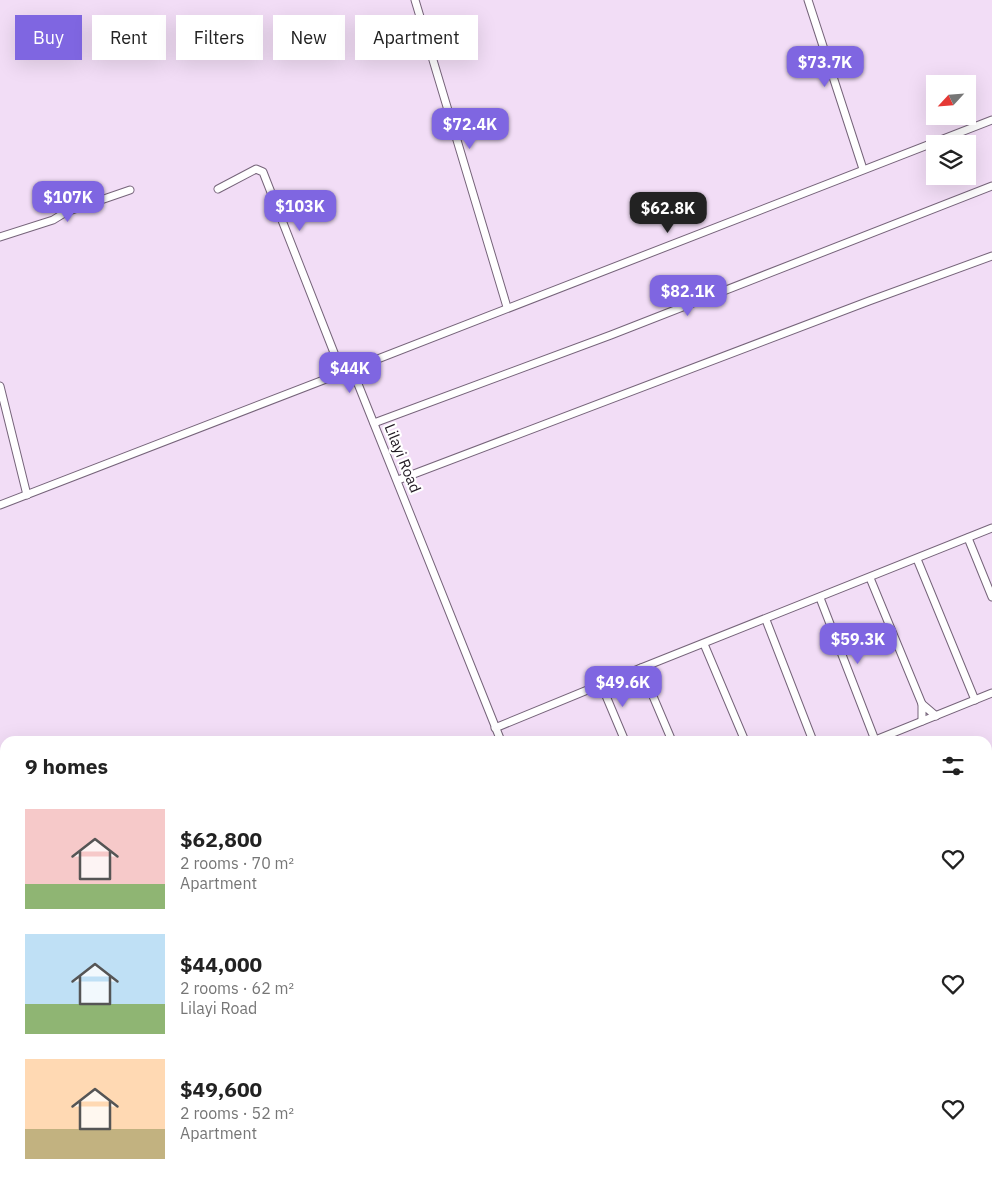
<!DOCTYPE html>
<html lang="en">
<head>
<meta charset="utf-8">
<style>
  :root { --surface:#fff; --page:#f2f2f2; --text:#222; --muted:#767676; --accent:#7f66e1 }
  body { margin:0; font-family:"IBM Plex Sans",sans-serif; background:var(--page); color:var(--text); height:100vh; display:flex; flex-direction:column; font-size:19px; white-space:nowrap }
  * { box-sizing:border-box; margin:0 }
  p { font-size:16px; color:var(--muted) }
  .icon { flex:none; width:28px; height:28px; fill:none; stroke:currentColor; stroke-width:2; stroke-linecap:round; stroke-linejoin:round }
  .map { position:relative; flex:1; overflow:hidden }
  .drawer { position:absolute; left:0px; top:736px; width:992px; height:446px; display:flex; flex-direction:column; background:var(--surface); border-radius:15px 15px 0 0; box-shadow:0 5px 20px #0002 }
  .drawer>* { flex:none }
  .top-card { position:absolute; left:15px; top:15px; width:500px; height:45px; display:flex; gap:10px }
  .needle { width:32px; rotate:244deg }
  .controls { position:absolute; left:926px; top:75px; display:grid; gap:10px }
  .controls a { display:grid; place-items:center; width:50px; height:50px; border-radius:0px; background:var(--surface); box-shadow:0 5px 20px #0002; font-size:25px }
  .price { position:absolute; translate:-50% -42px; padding:0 11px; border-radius:10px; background:var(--accent); color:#fff; font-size:16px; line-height:32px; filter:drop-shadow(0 1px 2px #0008) }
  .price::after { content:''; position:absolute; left:50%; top:30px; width:15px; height:11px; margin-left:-8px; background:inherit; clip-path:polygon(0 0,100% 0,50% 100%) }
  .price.selected { background:#222; color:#fff }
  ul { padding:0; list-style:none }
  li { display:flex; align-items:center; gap:15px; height:125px; padding:0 25px }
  li span { display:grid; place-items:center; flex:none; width:140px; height:100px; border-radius:0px; color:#555 }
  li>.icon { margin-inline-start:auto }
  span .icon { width:60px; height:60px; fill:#fffc; stroke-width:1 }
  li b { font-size:21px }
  h2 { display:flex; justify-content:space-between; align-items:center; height:60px; padding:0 25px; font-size:21px }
  .tag { padding:0 18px; border-radius:0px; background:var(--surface); box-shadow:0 5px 20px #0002; font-size:18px; line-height:45px }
  .tag.selected { background:var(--accent); color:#fff }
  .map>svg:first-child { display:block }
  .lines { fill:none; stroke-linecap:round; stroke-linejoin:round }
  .minor-casing { stroke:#76647a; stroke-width:9 }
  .minor { stroke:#fff; stroke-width:7 }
  .labels { text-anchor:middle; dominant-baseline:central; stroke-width:4.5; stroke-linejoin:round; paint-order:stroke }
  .street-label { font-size:15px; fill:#201922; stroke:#fff }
</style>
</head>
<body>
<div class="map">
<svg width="992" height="1182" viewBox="0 0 992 1182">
  <rect width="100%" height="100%" fill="#f2ddf6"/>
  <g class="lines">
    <g class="minor-casing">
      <g id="minor">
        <polyline points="415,0 507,307"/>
        <polyline points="808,0 863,169"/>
        <polyline points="218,189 256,169 263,172 340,368 352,369 992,120"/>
        <polyline points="0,237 53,220 66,212 130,190"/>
        <polyline points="0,386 27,495"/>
        <polyline points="374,423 611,335 992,186"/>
        <polyline points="398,480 869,301 992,256"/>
        <polyline points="0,505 352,369 501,741"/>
        <polyline points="968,538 992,597"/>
        <polyline points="917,559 975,700"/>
        <polyline points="870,578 922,704"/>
        <polyline points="820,598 875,740"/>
        <polyline points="766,620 813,741"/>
        <polyline points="704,644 745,741"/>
        <polyline points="601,684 625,741"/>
        <polyline points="922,721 922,704 936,716"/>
        <polyline points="495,728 641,668"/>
        <polyline points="672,741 641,668 992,528"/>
        <polyline points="873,741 992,693"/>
        <polyline points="0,805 5,813"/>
        <polyline points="0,849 5,847"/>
        <polyline points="988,855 992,856"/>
        <polyline points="4,903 5,902"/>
        <polyline points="988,926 992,927"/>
        <polyline points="0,959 5,962"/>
        <polyline points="0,983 5,977"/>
        <polyline points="988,1068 992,1066"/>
        <polyline points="988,1090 988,1089"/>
        <polyline points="0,1140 5,1144"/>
        <polyline points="37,1178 40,1182"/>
        <polyline points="241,1178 243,1182"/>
        <polyline points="291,1178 293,1182"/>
        <polyline points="388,1178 390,1182"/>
        <polyline points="436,1178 437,1182"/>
        <polyline points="488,1178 490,1182"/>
        <polyline points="680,1178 681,1182"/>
        <polyline points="181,1182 192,1178"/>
        <polyline points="328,1182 340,1178"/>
        <polyline points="721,1182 730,1178"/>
      </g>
    </g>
    <use href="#minor" class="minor"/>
  </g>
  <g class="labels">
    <g class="street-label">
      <text transform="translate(403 458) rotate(68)">Lilayi Road</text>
    </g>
  </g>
</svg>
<div class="controls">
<a><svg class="needle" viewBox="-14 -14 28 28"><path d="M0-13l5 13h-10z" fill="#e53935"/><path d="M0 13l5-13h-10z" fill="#767676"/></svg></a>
<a><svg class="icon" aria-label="layers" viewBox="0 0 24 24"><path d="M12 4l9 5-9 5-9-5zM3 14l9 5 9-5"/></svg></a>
</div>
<b class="price" style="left:825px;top:88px">$73.7K</b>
<b class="price" style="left:470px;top:150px">$72.4K</b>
<b class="price" style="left:68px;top:223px">$107K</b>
<b class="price" style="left:300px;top:232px">$103K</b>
<b class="price selected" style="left:668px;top:234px">$62.8K</b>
<b class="price" style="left:688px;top:317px">$82.1K</b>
<b class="price" style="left:350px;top:394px">$44K</b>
<b class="price" style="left:858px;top:665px">$59.3K</b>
<b class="price" style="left:623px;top:708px">$49.6K</b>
<div class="top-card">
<a class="tag selected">Buy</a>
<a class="tag">Rent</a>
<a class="tag">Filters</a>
<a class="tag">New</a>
<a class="tag">Apartment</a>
</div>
<section class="drawer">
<h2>9 homes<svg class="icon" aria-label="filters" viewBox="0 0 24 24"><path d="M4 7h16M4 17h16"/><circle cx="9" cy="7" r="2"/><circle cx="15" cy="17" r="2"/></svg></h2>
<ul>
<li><span style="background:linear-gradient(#f6c9c9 75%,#8fb573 0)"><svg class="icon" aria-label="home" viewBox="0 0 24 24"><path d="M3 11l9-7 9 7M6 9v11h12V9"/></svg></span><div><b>$62,800</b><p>2 rooms · 70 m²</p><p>Apartment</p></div><svg class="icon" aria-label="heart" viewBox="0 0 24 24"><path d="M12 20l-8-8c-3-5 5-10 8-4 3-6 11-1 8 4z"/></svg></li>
<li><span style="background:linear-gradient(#bfe0f5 70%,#8fb573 0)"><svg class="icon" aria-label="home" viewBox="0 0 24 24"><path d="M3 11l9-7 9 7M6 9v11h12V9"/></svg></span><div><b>$44,000</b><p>2 rooms · 62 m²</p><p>Lilayi Road</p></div><svg class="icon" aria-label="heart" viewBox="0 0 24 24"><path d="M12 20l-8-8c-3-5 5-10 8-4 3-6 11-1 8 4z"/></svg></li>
<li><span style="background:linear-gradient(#ffd9b3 70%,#c2b280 0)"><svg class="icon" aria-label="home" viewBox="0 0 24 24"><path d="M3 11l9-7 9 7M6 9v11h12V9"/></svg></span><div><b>$49,600</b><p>2 rooms · 52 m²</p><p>Apartment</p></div><svg class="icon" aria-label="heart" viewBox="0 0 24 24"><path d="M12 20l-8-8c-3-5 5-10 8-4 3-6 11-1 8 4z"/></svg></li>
</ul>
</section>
</div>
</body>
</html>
